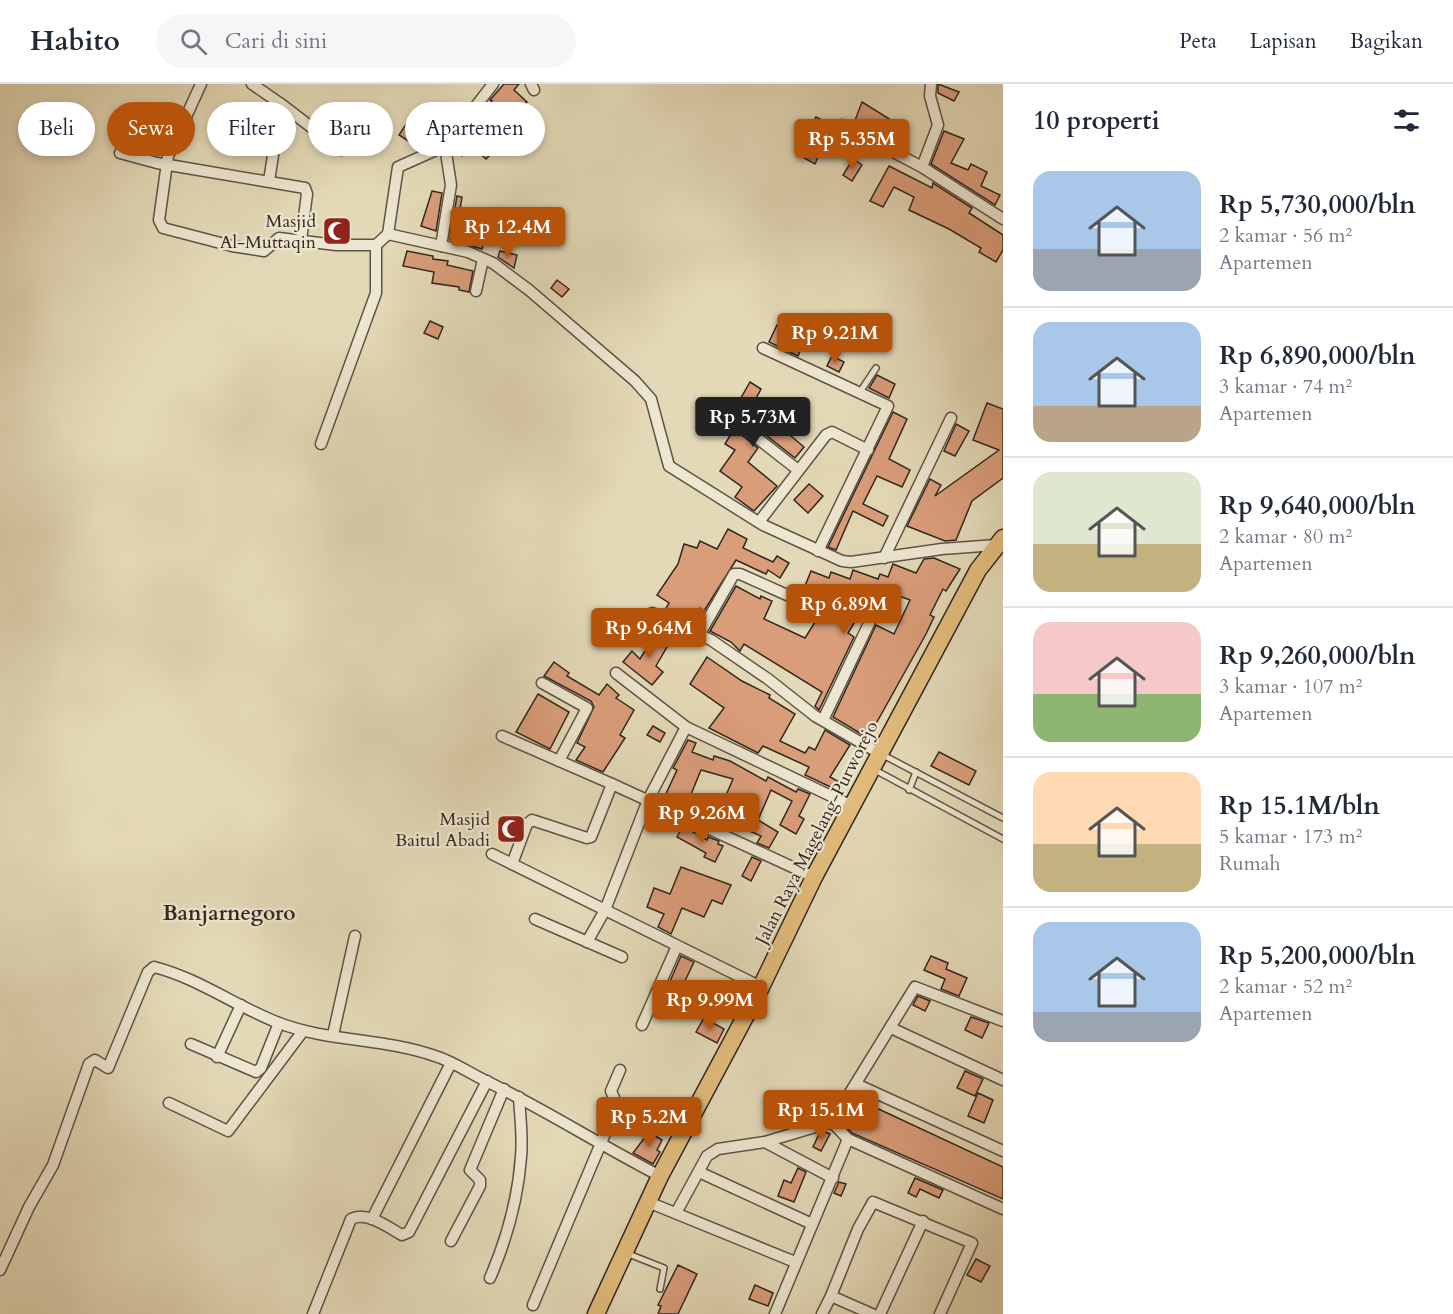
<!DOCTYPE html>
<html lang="id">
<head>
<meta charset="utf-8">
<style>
  :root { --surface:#fff; --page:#f6f6f7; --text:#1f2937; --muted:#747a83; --line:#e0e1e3; --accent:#b45309 }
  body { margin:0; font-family:Cardo,serif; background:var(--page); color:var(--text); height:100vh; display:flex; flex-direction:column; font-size:22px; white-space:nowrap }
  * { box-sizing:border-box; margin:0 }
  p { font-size:20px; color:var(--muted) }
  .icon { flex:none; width:33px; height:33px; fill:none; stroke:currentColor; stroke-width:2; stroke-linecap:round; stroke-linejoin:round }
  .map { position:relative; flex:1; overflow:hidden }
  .panel { display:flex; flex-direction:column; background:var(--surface); width:450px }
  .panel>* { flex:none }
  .guide { position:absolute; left:18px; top:18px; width:570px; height:54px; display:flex; gap:12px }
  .price { position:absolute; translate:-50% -51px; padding:0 14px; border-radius:6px; background:var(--accent); color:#fff; font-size:20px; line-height:39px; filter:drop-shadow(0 2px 3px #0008) }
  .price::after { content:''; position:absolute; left:50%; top:36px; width:18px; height:14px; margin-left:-9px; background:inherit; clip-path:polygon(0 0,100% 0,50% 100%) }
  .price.current { background:#222; color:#fff }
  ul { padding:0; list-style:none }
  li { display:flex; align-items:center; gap:18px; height:150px; padding:0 30px }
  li+li { border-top:2px solid var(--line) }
  li span { display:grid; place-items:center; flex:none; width:168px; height:120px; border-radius:18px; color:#555 }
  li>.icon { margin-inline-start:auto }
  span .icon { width:72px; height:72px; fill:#fffc; stroke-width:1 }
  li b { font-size:26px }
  h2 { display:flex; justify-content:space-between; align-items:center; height:72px; padding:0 30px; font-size:26px }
  .pill { padding:0 21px; border-radius:27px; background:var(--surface); box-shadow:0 3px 9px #0003; font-size:21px; line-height:54px }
  .pill.current { background:var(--accent); color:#fff }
  header { display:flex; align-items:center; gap:36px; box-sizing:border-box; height:84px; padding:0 30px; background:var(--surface); border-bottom:2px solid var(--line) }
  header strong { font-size:28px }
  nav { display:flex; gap:33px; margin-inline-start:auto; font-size:21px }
  .search { width:420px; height:54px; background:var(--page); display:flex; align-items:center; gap:15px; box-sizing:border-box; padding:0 21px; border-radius:33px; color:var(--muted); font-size:22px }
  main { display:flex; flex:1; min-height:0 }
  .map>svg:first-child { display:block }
  .building { fill:#da9d7a; stroke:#31271f; stroke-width:1.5 }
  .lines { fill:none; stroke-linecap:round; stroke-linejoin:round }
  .service-casing { stroke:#5e5445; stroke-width:8 }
  .minor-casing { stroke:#5e5445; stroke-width:13 }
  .primary-casing { stroke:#31271f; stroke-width:19 }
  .service { stroke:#ede6d0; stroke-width:5 }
  .minor { stroke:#ede6d0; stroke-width:10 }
  .primary { stroke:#e2bc7c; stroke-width:16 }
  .labels { text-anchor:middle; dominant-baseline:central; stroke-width:4.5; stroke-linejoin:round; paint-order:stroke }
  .poi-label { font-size:18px; fill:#31271f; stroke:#ede6d0; text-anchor:end }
  .street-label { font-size:18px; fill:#31271f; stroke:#ede6d0 }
  .quarter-label { font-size:21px; font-weight:bold; fill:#31271f; stroke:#ede6d0 }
</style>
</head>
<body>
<header>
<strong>Habito</strong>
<div class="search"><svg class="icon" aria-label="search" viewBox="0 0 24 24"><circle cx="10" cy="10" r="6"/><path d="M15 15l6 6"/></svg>Cari di sini</div>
<nav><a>Peta</a><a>Lapisan</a><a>Bagikan</a></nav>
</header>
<main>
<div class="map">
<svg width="1003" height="1230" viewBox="0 0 1003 1230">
  <rect width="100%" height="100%" fill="#e4d9b7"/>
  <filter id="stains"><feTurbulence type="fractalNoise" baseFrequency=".00333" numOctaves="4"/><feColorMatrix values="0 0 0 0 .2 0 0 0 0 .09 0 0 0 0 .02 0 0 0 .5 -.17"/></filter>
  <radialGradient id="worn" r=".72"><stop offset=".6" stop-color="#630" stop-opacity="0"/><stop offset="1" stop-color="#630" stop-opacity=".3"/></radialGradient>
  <g class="building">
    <polygon points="504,0 519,0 514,6 527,18 507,35 487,62 493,68 486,75 470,61 462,72 453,64 469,44 472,47 483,33 480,31 492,17 490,16"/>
    <polygon points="938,0 959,8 954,17 938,9"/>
    <polygon points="862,18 899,41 891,58 854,39"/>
    <polygon points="437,27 452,40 446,49 430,36"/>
    <polygon points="414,28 430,38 425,46 420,43 410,58 399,51"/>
    <polygon points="816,33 832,41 815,80 797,70"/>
    <polygon points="944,47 964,55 951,79 968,86 971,80 987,88 981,102 1000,111 995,121 931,80"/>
    <polygon points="853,75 862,81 852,97 843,91"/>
    <polygon points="889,82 932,104 933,99 972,124 969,129 1003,151 1003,166 996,178 979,168 981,164 949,145 909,126 914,113 894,103 883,123 870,117"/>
    <polygon points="432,107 442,109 436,147 421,142"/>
    <polygon points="457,112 462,113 459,131 455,130 452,142"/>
    <polygon points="451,146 484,158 482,165 450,156"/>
    <polygon points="407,167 433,172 433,175 448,177 447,181 473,187 469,208 459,206 459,203 432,199 434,188 403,182"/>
    <polygon points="500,167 517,171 514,184 498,173"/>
    <polygon points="557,196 569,205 562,213 551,204"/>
    <polygon points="430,237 443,243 438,255 424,249"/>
    <polygon points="777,241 804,258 798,272 769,258"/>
    <polygon points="832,272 844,278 839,288 827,282"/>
    <polygon points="877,291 895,300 889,314 869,304"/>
    <polygon points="750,298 761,305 752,322 777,338 783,330 792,336 784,346 804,363 795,374 743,333 736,332 732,335 733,344 758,364 748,378 777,402 754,427 735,413 742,403 720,387 735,366 725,360 731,350 716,340 729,323 734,326"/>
    <polygon points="987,319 1003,325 1003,394 972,417 956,456 945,457 907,442 930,395 941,401 935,412 999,366 973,356"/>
    <polygon points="893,328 907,335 889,375 910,386 902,403 877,392 863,420 888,432 883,442 853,427 836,466 828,463"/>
    <polygon points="956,340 969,347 955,372 944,367"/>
    <polygon points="809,400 823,412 808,429 794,416"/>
    <polygon points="728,445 747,455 743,464 773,478 777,472 789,479 780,494 768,486 766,490 736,476 704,527 700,524 691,539 665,526 669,519 657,511 678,480 684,460 697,464 700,457 717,465"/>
    <polygon points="934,474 960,485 946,507 943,505 930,531 934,533 926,550 868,654 833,633 876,541 894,550 910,516 890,509 886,503 877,506 869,523 865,521 848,549 854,553 819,626 815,622 822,608 744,560 740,567 731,558 710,547 736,502 760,515 761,512 772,517 764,535 805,554 826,521 818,517 820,513 803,507 811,487 829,494 831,488 850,495 853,486 878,495 880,490 888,493 893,480 916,489 924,475"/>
    <polygon points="648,535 658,541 652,549 643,542"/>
    <polygon points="657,547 671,556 656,582 663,588 652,601 623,578 632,567 640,575"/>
    <polygon points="707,573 742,597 770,611 769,614 795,630 780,657 805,669 809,663 815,666 825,646 850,661 830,693 843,700 839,707 805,691 809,683 763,662 758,669 709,644 724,624 690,600"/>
    <polygon points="554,578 569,589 567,592 599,611 607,600 619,611 616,614 634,626 620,651 625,654 603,688 576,676 585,663 577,659 594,623 591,617 544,592"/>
    <polygon points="538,610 569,628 550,665 516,648"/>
    <polygon points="653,642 665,649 660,658 647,651"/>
    <polygon points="688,656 696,659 692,668 713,676 714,672 730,677 766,697 768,693 796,708 798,705 810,710 799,732 804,735 796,750 780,741 792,717 771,706 758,736 778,748 769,764 757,759 761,752 727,737 724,743 714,739 733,695 701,686 685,725 664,714 677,686 673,684"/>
    <polygon points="939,668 976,687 969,701 931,682"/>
    <polygon points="683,742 707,756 708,753 719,757 718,760 723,762 715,778 704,773 706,769 677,753"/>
    <polygon points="752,773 761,777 751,797 742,792"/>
    <polygon points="681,783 731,801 722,820 712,816 704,833 682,824 671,850 658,843 664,830 647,823 654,804 670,810"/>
    <polygon points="681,872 694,878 680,907 668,902"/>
    <polygon points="931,872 948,879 946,885 967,894 959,912 941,905 945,895 924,886"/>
    <polygon points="918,912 930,917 925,927 913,921"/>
    <polygon points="971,933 989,939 982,954 965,946"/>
    <polygon points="704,934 724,945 717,959 696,948"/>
    <polygon points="965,987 983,995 975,1012 957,1004"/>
    <polygon points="978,1009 993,1016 984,1039 968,1032"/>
    <polygon points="855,1014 1003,1083 1003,1115 852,1049 841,1037"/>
    <polygon points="649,1048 662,1056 657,1066 660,1068 653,1080 633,1069"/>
    <polygon points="825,1048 830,1050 821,1067 813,1063 819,1050"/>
    <polygon points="798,1084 806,1088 794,1118 778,1112 784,1096 791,1099"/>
    <polygon points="915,1094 943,1106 939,1114 920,1105 916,1113 908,1109"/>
    <polygon points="839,1098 846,1100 841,1112 834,1109"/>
    <polygon points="976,1175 990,1182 981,1198 967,1191"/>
    <polygon points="678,1181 697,1190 678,1230 658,1230 661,1222 658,1221"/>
    <polygon points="755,1201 773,1209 768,1222 749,1215"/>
  </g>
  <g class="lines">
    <g class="service-casing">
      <g id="service">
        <polyline points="860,308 876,284"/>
        <polyline points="883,671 1003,734"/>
        <polyline points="875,686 1003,755"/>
        <polyline points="909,706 916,688"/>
        <polyline points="626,1169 664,1184 660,1205"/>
      </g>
    </g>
    <g class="minor-casing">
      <g id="minor">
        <polyline points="201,0 168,72 159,136 163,144 232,162 264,167 279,154 336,161 376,161 388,150 468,168 493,179 529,206 635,297 651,315 669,382 763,441 842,477 851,478 942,465 996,461"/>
        <polyline points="252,0 281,20 269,97"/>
        <polyline points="531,0 534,6"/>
        <polyline points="931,0 930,12 938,41 922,83 1003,135"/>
        <polyline points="281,20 341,66"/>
        <polyline points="842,41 922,83"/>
        <polyline points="120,69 157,79 305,104 307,110 301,156"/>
        <polyline points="388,150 398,83 445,62 493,0"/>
        <polyline points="441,162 451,101 445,62"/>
        <polyline points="476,207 483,175"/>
        <polyline points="763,264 888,322 818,467"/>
        <polyline points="738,339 798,386"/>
        <polyline points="321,360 376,209 376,161"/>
        <polyline points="759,438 826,351 832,348 868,366"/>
        <polyline points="884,474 951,334"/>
        <polyline points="652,529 711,556 768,595 815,632 879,669"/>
        <polyline points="699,551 734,490 740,490 787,511"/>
        <polyline points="542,599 587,624 559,677"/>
        <polyline points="823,636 883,510"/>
        <polyline points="686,643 852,722"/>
        <polyline points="502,652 612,700 591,753 587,754 532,736 527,740 512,780"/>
        <polyline points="612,700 814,793"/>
        <polyline points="492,770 761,903"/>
        <polyline points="535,835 622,873"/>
        <polyline points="587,858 605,826 648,716 686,643 616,589"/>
        <polyline points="642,941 677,862"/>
        <polyline points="891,944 1003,996"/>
        <polyline points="333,951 355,852"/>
        <polyline points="191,960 256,988 261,984 279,939"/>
        <polyline points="217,973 241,921"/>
        <polyline points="856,1000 1003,1067"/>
        <polyline points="169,1019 228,1047 303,947"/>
        <polyline points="832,1038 915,903 1003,937"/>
        <polyline points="765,1058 833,1094"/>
        <polyline points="699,1088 812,1140"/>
        <polyline points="648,1118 795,1178"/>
        <polyline points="676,1129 707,1072 718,1065 765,1058 832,1038 848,1055 1003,1125"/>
        <polyline points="372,1135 451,979"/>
        <polyline points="451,1157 480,1102 480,1096 470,1086 504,1005"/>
        <path d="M0 1186 29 1123 53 1081 89 980 95 976 108 984 148 888 154 883C198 894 237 923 279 939 329 958 384 954 435 972 452 977 468 988 484 996 544 1025 600 1061 660 1092"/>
        <path d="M490 1194C506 1157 518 1114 521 1073 523 1053 520 1032 519 1013"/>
        <polyline points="533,1221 617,1021 611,1007 620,986"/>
        <path d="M313 1230 351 1135C367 1127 388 1143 402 1151L409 1148 487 997"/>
        <polyline points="775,1230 848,1055"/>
        <polyline points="822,1230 831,1212"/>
        <polyline points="872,1230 831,1212 858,1145 873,1118 972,1159 940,1230"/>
        <polyline points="880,1230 923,1137"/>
      </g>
    </g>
    <g class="primary-casing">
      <polyline id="primary" points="596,1230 660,1092 761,903 814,793 978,486 1003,454"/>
    </g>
    <use href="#service" class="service"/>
    <use href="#minor" class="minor"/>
    <use href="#primary" class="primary"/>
  </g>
  <defs>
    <g id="mosque-square" transform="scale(1.5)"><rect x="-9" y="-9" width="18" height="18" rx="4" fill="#8f2418" stroke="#ede6d0"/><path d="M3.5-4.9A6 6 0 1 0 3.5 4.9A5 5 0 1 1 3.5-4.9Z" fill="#fff"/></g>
  </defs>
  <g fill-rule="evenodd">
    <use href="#mosque-square" x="337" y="147"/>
    <use href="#mosque-square" x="511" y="745"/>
  </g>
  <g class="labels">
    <g class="poi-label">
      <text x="316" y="137">Masjid<tspan x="316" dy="21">Al-Muttaqin</tspan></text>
      <text x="490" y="735">Masjid<tspan x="490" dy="21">Baitul Abadi</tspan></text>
    </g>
    <g class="street-label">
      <text transform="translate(817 749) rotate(-63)">Jalan Raya Magelang-Purworejo</text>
    </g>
    <g class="quarter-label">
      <text x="229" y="829">Banjarnegoro</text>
    </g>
  </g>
  <rect width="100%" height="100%" filter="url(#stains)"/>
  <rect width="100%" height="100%" fill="url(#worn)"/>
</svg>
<b class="price" style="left:852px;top:86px">Rp 5.35M</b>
<b class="price" style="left:508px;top:174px">Rp 12.4M</b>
<b class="price" style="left:835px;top:280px">Rp 9.21M</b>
<b class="price current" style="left:753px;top:364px">Rp 5.73M</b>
<b class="price" style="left:844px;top:551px">Rp 6.89M</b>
<b class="price" style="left:649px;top:575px">Rp 9.64M</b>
<b class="price" style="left:702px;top:760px">Rp 9.26M</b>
<b class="price" style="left:710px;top:947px">Rp 9.99M</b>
<b class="price" style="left:821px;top:1057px">Rp 15.1M</b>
<b class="price" style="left:649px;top:1064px">Rp 5.2M</b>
<div class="guide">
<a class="pill">Beli</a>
<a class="pill current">Sewa</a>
<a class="pill">Filter</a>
<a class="pill">Baru</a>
<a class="pill">Apartemen</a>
</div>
</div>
<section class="panel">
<h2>10 properti<svg class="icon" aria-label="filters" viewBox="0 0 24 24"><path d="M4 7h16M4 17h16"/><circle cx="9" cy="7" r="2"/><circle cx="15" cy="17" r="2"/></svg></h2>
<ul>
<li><span style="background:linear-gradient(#a9c7e8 65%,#9aa5b1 0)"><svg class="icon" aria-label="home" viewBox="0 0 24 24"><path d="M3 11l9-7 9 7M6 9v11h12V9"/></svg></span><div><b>Rp 5,730,000/bln</b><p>2 kamar · 56 m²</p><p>Apartemen</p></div></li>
<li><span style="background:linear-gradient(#a9c7e8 70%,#b9a48a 0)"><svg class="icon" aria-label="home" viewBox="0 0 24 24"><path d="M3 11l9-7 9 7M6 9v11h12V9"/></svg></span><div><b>Rp 6,890,000/bln</b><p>3 kamar · 74 m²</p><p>Apartemen</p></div></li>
<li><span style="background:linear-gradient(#dfe7d0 60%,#c2b280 0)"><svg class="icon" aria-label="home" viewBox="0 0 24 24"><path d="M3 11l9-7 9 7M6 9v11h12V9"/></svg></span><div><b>Rp 9,640,000/bln</b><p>2 kamar · 80 m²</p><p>Apartemen</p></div></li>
<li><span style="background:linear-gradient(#f6c9c9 60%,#8fb573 0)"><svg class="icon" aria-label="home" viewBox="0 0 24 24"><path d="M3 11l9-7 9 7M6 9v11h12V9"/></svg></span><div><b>Rp 9,260,000/bln</b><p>3 kamar · 107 m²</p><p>Apartemen</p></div></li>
<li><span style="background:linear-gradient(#ffd9b3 60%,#c2b280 0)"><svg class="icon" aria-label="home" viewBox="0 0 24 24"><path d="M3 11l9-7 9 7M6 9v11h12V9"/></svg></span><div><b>Rp 15.1M/bln</b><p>5 kamar · 173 m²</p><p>Rumah</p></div></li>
<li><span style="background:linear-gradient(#a9c7e8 75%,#9aa5b1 0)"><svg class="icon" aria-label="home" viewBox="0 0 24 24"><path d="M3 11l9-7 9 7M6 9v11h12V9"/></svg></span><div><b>Rp 5,200,000/bln</b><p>2 kamar · 52 m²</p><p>Apartemen</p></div></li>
</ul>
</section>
</main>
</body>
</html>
